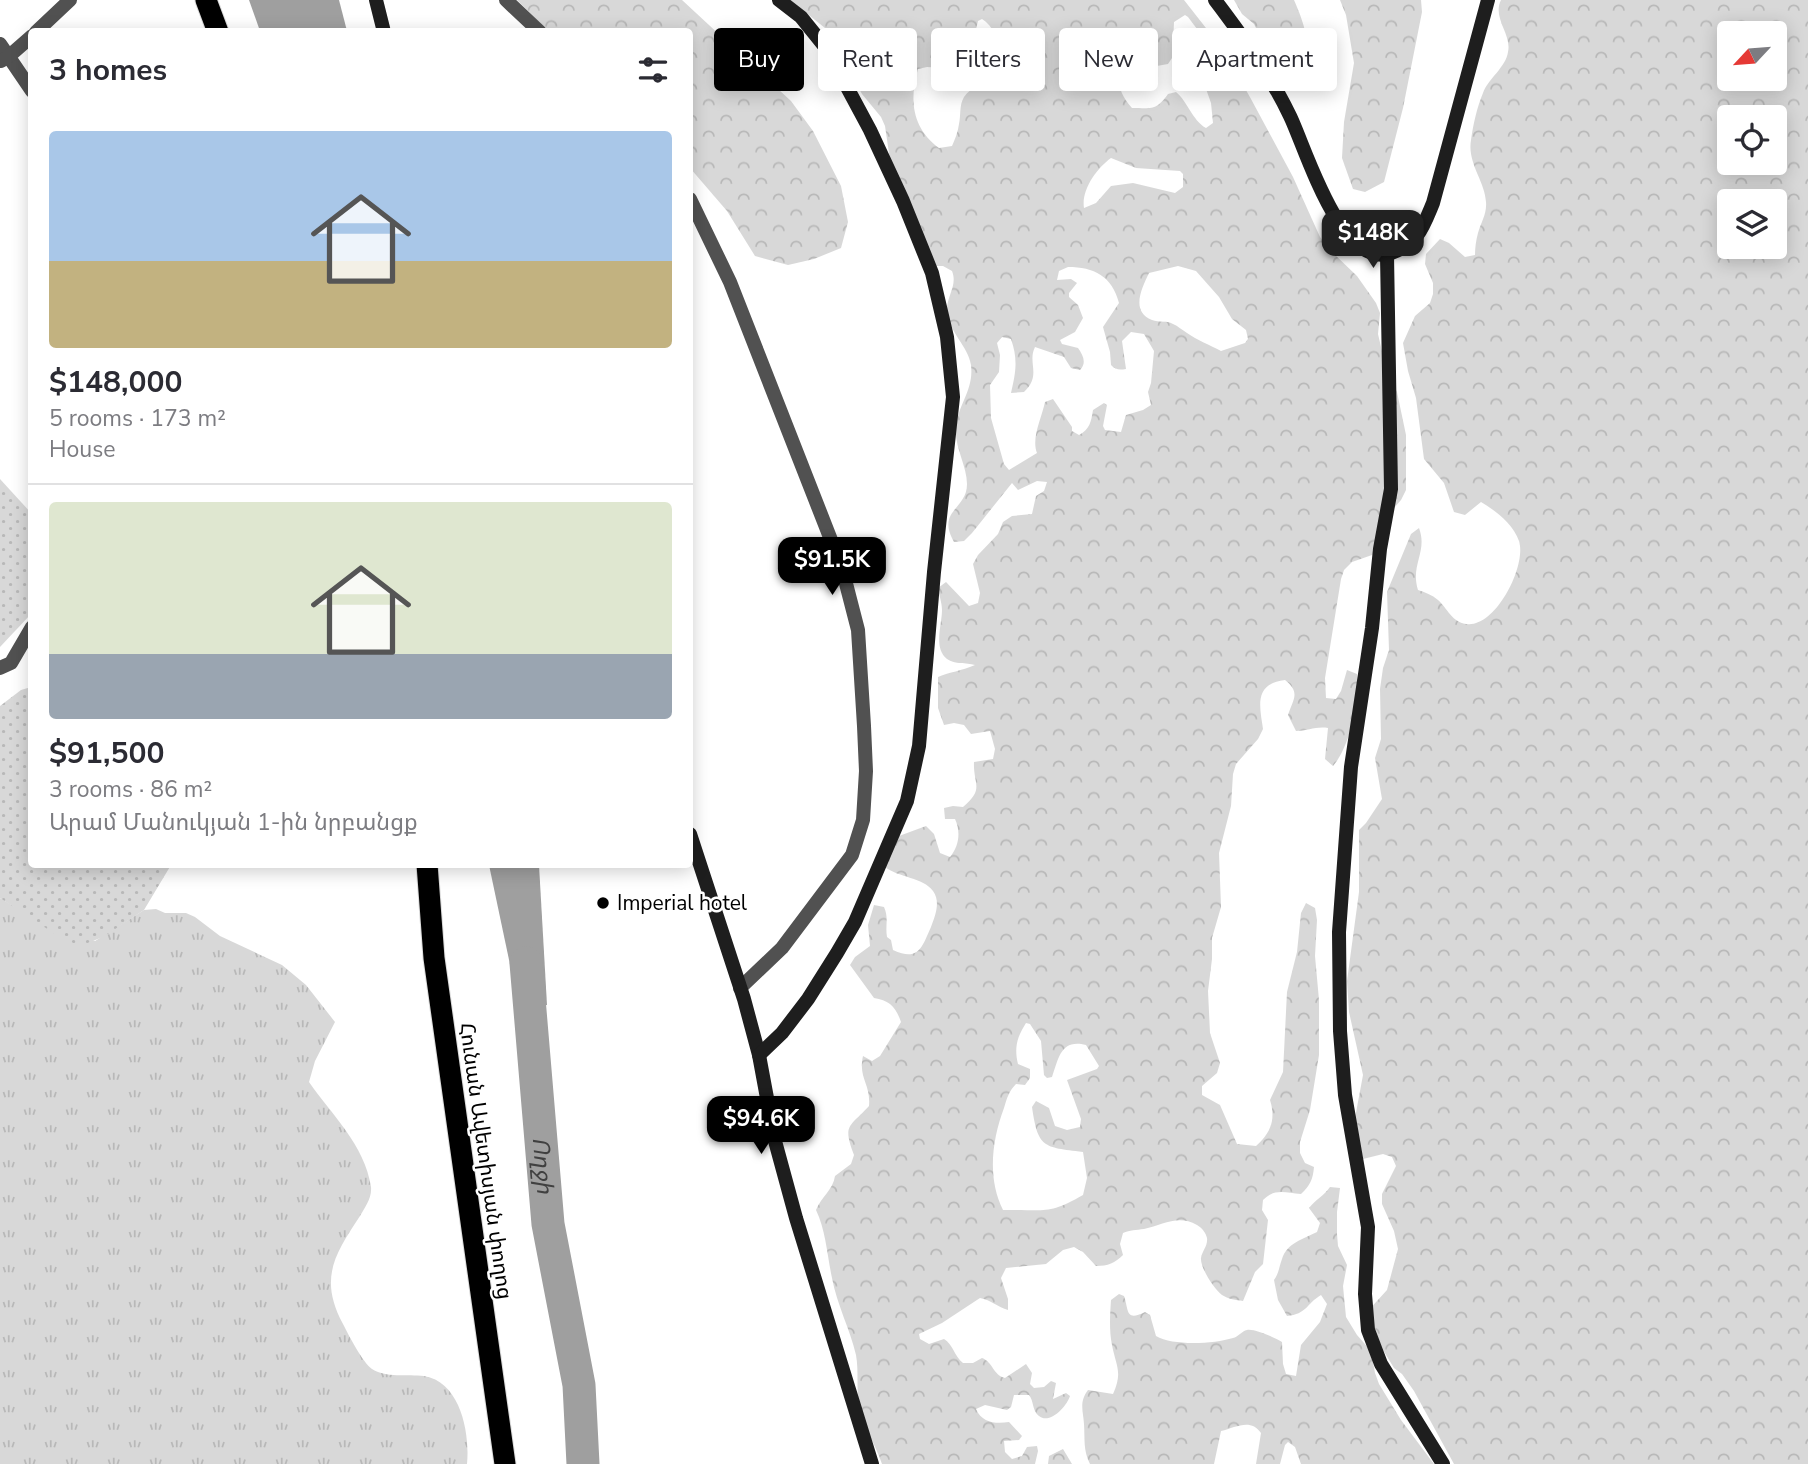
<!DOCTYPE html>
<html lang="en">
<head>
<meta charset="utf-8">
<style>
  :root { --surface:#fff; --page:#f2f2f3; --text:#2b2b33; --muted:#7c7c81; --line:#e1e1e2; --accent:#000 }
  body { margin:0; font-family:"Nunito Sans","Noto Sans Armenian",sans-serif; background:var(--page); color:var(--text); height:100vh; display:flex; flex-direction:column; font-size:26px; white-space:nowrap }
  * { box-sizing:border-box; margin:0 }
  p { font-size:23px; color:var(--muted) }
  .icon { flex:none; width:38px; height:38px; fill:none; stroke:currentColor; stroke-width:2; stroke-linecap:round; stroke-linejoin:round }
  .map { position:relative; flex:1; overflow:hidden }
  .side { position:absolute; left:28px; top:28px; width:665px; height:840px; display:flex; flex-direction:column; background:var(--surface); border-radius:7px; box-shadow:0 4px 18px #0003 }
  .side>* { flex:none }
  .top-card { position:absolute; left:714px; top:28px; width:665px; height:63px; display:flex; gap:14px }
  .needle { width:46px; rotate:244deg }
  .buttons { position:absolute; left:1717px; top:21px; display:grid; gap:14px }
  .buttons a { display:grid; place-items:center; width:70px; height:70px; border-radius:7px; background:var(--surface); box-shadow:0 4px 18px #0003; font-size:35px }
  .price { position:absolute; translate:-50% -60px; padding:0 16px; border-radius:14px; background:var(--accent); color:#fff; font-size:23px; line-height:46px; filter:drop-shadow(0 2px 4px #0008) }
  .price::after { content:''; position:absolute; left:50%; top:42px; width:21px; height:16px; margin-left:-10px; background:inherit; clip-path:polygon(0 0,100% 0,50% 100%) }
  .price.active { background:#222; color:#fff }
  ul { padding:0; list-style:none }
  li { display:grid; align-content:center; gap:14px; height:371px; padding:0 21px }
  li+li { border-top:2px solid var(--line) }
  li span { display:grid; place-items:center; height:217px; border-radius:7px; color:#555 }
  li>.icon { margin-inline-start:auto }
  span .icon { width:126px; height:126px; fill:#fffc; stroke-width:1 }
  li b { font-size:30px }
  h2 { display:flex; justify-content:space-between; align-items:center; height:84px; padding:0 21px; font-size:30px }
  .pill { padding:0 24px; border-radius:7px; background:var(--surface); box-shadow:0 4px 18px #0003; font-size:24px; line-height:63px }
  .pill.active { background:var(--accent); color:#fff }
  .map>svg:first-child { display:block }
  .grass { fill:url(#grass-tufts) }
  .forest { fill:url(#forest-crowns); fill-rule:evenodd }
  .garden { fill:url(#garden-dots) }
  .water { fill:#9f9f9f }
  .lines { fill:none; stroke-linecap:round; stroke-linejoin:round }
  .river { stroke:#9f9f9f; stroke-width:33 }
  .highway-casing { stroke:#dbdbdb; stroke-width:23 }
  .street { stroke:#515151; stroke-width:14 }
  .secondary { stroke:#1e1e1e; stroke-width:14 }
  .highway { stroke:#000; stroke-width:21 }
  .poi-dot { fill:#000; stroke:#fff; stroke-width:2.5 }
  .labels { text-anchor:middle; dominant-baseline:central; stroke-width:5; stroke-linejoin:round; paint-order:stroke }
  .poi-label { font-size:21px; fill:#000; stroke:#fff; text-anchor:start }
  .street-label { font-size:21px; fill:#000; stroke:#fff }
  .water-label { font-size:23px; font-style:italic; fill:#404040; stroke:#fff }
</style>
</head>
<body>
<div class="map">
<svg width="1808" height="1464" viewBox="0 0 1808 1464">
  <defs>
    <pattern id="grass-tufts" width="24" height="20" patternUnits="userSpaceOnUse" patternTransform="scale(1.75)"><rect width="24" height="20" fill="#d8d8d8"/><path d="M3 7l-1-3M5 7V3M7 7l1-3M15 17l-1-3M17 17v-4M19 17l1-3" fill="none" stroke="#b8b8b8"/></pattern>
    <pattern id="forest-crowns" width="20" height="18" patternUnits="userSpaceOnUse" patternTransform="scale(1.75)"><rect width="20" height="18" fill="#d8d8d8"/><path d="M2 6a3 3 0 1 1 6 0M12 15a3 3 0 1 1 6 0" fill="none" stroke="#b8b8b8"/></pattern>
    <pattern id="garden-dots" width="8" height="8" patternUnits="userSpaceOnUse" patternTransform="scale(1.75)"><rect width="8" height="8" fill="#d8d8d8"/><path d="M2 2h.1M6 6h.1" fill="none" stroke="#b8b8b8" stroke-width="1.8" stroke-linecap="round"/></pattern>
  </defs>
  <rect width="100%" height="100%" fill="#fff"/>
  <path class="grass" d="M0 898 25 913 95 941 144 910 156 909 165 913H186L195 917 220 936 282 965 306 985 335 1022 315 1061 309 1082C331 1114 365 1145 371 1187 372 1198 365 1207 360 1216 334 1255 319 1279 343 1324 348 1334 363 1363 372 1369 385 1378 408 1374 424 1376 461 1382 470 1434 467 1464H0Z"/>
  <g class="forest">
    <polygon points="517,0 682,0 791,101 813,131 841,186 848,222 841,248 814,259 788,265 755,256 727,211 690,168 690,32 548,31"/>
    <path d="M790 0H1184L1224 51 1251 99 1293 177 1320 237 1333 253 1357 276 1376 303 1380 313 1378 334 1387 373 1397 392 1406 435V490L1401 500 1394 508 1380 549 1372 555 1352 562 1344 570 1341 579 1325 678 1326 698 1336 699 1341 691 1347 670 1357 674C1360 700 1350 747 1333 766L1325 759 1328 728C1316 726 1308 731 1296 731L1288 715C1293 699 1301 693 1285 680 1253 684 1260 707 1263 729L1258 739 1236 764 1233 774 1231 806 1219 853 1221 907 1212 938V959L1208 991 1210 1033 1220 1063 1217 1073 1202 1086V1095L1220 1105 1237 1144 1256 1146C1271 1133 1276 1119 1270 1100L1283 1072 1287 992 1297 952 1301 913 1306 903 1315 908 1317 920 1315 956 1319 1000V1055L1310 1110 1300 1142V1153L1305 1163 1314 1167C1313 1179 1310 1186 1301 1194 1285 1193 1275 1188 1263 1200L1262 1210 1268 1220 1263 1264 1255 1272 1243 1301C1236 1300 1228 1299 1222 1295 1215 1290 1200 1268 1201 1258 1202 1251 1208 1246 1207 1238 1206 1233 1202 1228 1197 1225 1178 1214 1163 1225 1144 1229 1136 1230 1130 1230 1123 1233L1120 1244 1123 1255C1115 1263 1108 1266 1096 1266L1083 1252 1074 1247 1063 1250 1046 1264 1006 1268 1001 1278 1008 1299V1310C998 1307 991 1300 980 1298L942 1323 919 1334 920 1339 929 1344 944 1339C953 1344 954 1356 963 1363H973L982 1358C993 1362 993 1375 1005 1378L1026 1364 1032 1373 1030 1384 1034 1388 1044 1387 1051 1381 1056 1383 1053 1399 1066 1393 1070 1396C1067 1406 1050 1425 1039 1416 1032 1411 1034 1401 1029 1395H1014L1011 1407 1007 1410 985 1405 976 1409C982 1423 996 1424 1009 1422L1022 1436 1019 1440 1004 1441 1005 1452 1012 1459 1022 1456 1027 1447 1037 1446 1038 1451 1035 1464H882C875 1443 862 1426 859 1404 856 1388 859 1372 856 1355 850 1329 837 1305 832 1278 827 1255 826 1231 816 1210 821 1197 833 1190 835 1176L851 1164 854 1155C842 1124 850 1127 869 1106 871 1084 858 1078 863 1056L872 1061 880 1056 901 1022C896 1007 889 1000 874 998L850 965 855 957 870 946 868 925 874 905 884 907C889 918 885 926 887 937L891 940 893 950C919 962 922 947 931 927 935 916 941 902 933 891 923 877 899 878 885 867L899 836 926 826 934 834 940 853 950 857C959 846 961 832 955 819H945L944 808 953 806 963 807C985 788 973 785 974 762L993 759 995 749 990 731 971 734 964 725 954 723 944 725 938 708V677C950 672 961 671 975 665 966 662 955 665 947 659 933 648 942 625 942 610 942 603 939 595 938 588L946 582 969 606 978 603 980 593 973 564 978 555 998 534 1003 522 1012 516 1032 514 1036 496 1044 491 1047 482 1037 481 1018 490 1012 483 972 533 964 541 954 542C936 510 967 510 967 484 967 465 954 447 956 427 958 404 974 390 971 365 968 346 949 332 947 312 946 296 958 286 952 271L943 266H934L891 167 885 126 881 117 862 94 825 28ZM1185 15 1188 17 1200 33V72L1211 103 1213 123 1206 128C1192 120 1188 102 1176 92L1168 94C1156 111 1152 108 1132 108 1120 95 1116 81 1120 64L1151 67 1168 64 1176 52 1173 44 1174 22ZM982 19C999 29 1007 63 991 77 982 85 971 87 964 97 959 105 961 116 959 124 958 132 955 139 952 146L939 148C912 128 909 100 918 69L927 67 944 68 966 57 971 50 978 21ZM1111 158 1136 168 1180 171 1183 174V187L1175 193 1133 183 1111 186 1096 203 1084 208C1081 190 1097 168 1111 158ZM1178 266 1196 271 1219 297 1232 319 1246 330 1248 339 1245 343 1221 351C1210 345 1197 340 1187 333 1182 330 1178 326 1173 324 1166 320 1159 323 1152 320 1130 311 1142 288 1149 273ZM1068 267C1094 267 1112 276 1119 303L1103 327 1110 352 1111 365C1116 370 1119 370 1126 369L1122 341 1131 332 1144 334 1154 351 1151 383 1148 392 1151 405 1143 410 1126 415 1121 432 1105 430 1103 426 1107 405 1104 403 1093 410C1091 422 1090 429 1079 435L1072 431V427L1053 399 1045 402C1042 417 1031 438 1037 453L1009 470 1004 464 991 418 990 385 999 372 1000 355 997 343 1002 337 1011 339C1018 359 1016 372 1011 393L1024 392C1042 375 1027 363 1035 347L1064 357 1071 368 1080 370C1087 363 1083 355 1078 348L1062 344 1060 340 1075 332 1083 318 1078 305 1069 297V293L1077 283 1071 279 1057 280 1059 271ZM1026 1023 1030 1024 1041 1041 1044 1075 1047 1078 1052 1077C1059 1057 1061 1039 1086 1045L1099 1066 1097 1069 1067 1080 1081 1119 1080 1127 1067 1130 1055 1126 1049 1108 1036 1101 1032 1107C1038 1148 1043 1147 1083 1152L1087 1178 1083 1195C1047 1216 1042 1209 1003 1210 987 1178 992 1140 1004 1108 1007 1098 1009 1091 1016 1084L1025 1085 1030 1078V1069L1018 1064C1014 1048 1017 1037 1026 1023Z"/>
    <path d="M1234 0H1294C1302 18 1320 62 1294 74 1287 77 1283 75 1278 72L1254 24 1242 14Z"/>
    <polygon points="1340,0 1421,0 1422,12 1403,108 1384,182 1365,192 1353,189 1342,158 1344,122 1354,63 1346,15"/>
    <path d="M1501 0H1808V1464H1454L1414 1391 1402 1374 1394 1368 1383 1350 1367 1312 1387 1290 1398 1249 1394 1231 1382 1204V1194L1396 1166 1392 1157 1383 1154 1363 1159 1355 1118 1363 1075 1349 1012 1347 981 1359 892V830L1366 823 1382 799 1375 758 1381 739 1380 689 1383 668 1389 650 1387 592 1411 534 1419 528C1428 552 1410 565 1418 590 1425 592 1432 595 1438 600 1447 608 1452 622 1466 624 1495 629 1527 566 1519 541 1513 524 1496 511 1481 502L1465 515 1454 512 1444 483 1424 459 1416 398 1408 371 1403 343 1415 316 1430 303 1433 294V283L1425 264 1426 254 1440 239 1449 243 1465 257 1475 255C1475 248 1476 240 1478 233 1481 222 1487 214 1486 202 1485 181 1467 163 1471 140 1473 125 1477 107 1483 93 1488 79 1506 67 1508 52 1512 34 1492 18 1501 0ZM1729 33H1774V79H1729ZM1729 117H1774V163H1729ZM1729 201H1774V247H1729Z"/>
    <path d="M1330 1187 1340 1188 1337 1212V1234L1338 1246 1347 1265 1343 1286 1346 1317 1357 1335 1371 1351 1375 1373 1379 1384 1401 1420 1434 1464H1301L1295 1447 1288 1442 1285 1445 1280 1464H1256L1261 1433C1251 1418 1236 1427 1221 1431L1214 1464H1090C1083 1450 1085 1439 1084 1424 1083 1410 1079 1402 1088 1390L1113 1394C1123 1372 1116 1366 1112 1345 1109 1331 1110 1314 1111 1300L1119 1294 1124 1296C1129 1310 1125 1322 1145 1312L1150 1315 1156 1336C1173 1346 1213 1344 1233 1338 1238 1337 1242 1331 1247 1330 1253 1328 1276 1338 1282 1342L1283 1364 1286 1374 1296 1376 1301 1345 1320 1322 1327 1304 1321 1295C1306 1304 1307 1314 1287 1316L1278 1300 1274 1280C1279 1273 1279 1267 1282 1259 1287 1243 1303 1239 1317 1232L1320 1223 1309 1208C1316 1199 1324 1196 1330 1187Z"/>
    <polygon points="1063,1449 1072,1464 1048,1464 1049,1456"/>
  </g>
  <g class="garden">
    <polygon points="0,479 32,514 31,614 0,647"/>
    <polygon points="31,687 32,864 171,865 144,910 103,937 85,944 75,944 55,934 0,898 0,706 21,690"/>
  </g>
  <g class="water">
    <polygon points="249,0 339,0 347,31 260,31"/>
    <polygon points="489,865 539,865 547,1005 519,1007"/>
  </g>
  <g class="lines">
    <path class="river" id="s1" d="M526 963 548 1224 579 1385 583 1464"/>
    <g class="highway-casing">
      <g id="highway">
        <polyline points="206,0 218,32"/>
        <polyline points="427,864 434,958 505,1464"/>
      </g>
    </g>
    <g class="street">
      <polyline points="506,0 540,32"/>
      <polyline points="36,32 70,0"/>
      <polyline points="0,44 32,91"/>
      <polyline points="1,61 8,57 32,36"/>
      <polyline points="690,199 730,282 842,568 858,630 864,726 866,771 863,820 852,855 782,948 740,988"/>
      <polyline points="0,668 11,663 32,627"/>
    </g>
    <g class="secondary">
      <polyline points="376,0 384,32"/>
      <path d="M1215 0C1243 37 1270 74 1290 116 1306 149 1341 270 1391 253 1418 244 1423 227 1433 203L1488 0"/>
      <polyline points="1387,255 1391,489 1380,549 1372,628 1351,767 1339,932 1340,1031 1345,1095 1368,1227 1365,1294 1368,1330 1381,1364 1443,1464"/>
      <polyline points="690,834 744,999 759,1055 775,1141 796,1218 872,1464"/>
      <polyline points="759,1055 782,1033 808,999 837,953 855,922 907,801 919,746 934,572 953,397 947,337 932,273 903,201 870,130 826,48 801,17 779,0"/>
    </g>
    <use href="#highway" class="highway"/>
  </g>
  <circle class="poi-dot" cx="603" cy="903" r="7"/>
  <g class="labels">
    <g class="poi-label">
      <text x="617" y="903">Imperial hotel</text>
    </g>
    <g class="street-label">
      <text transform="translate(486 1161) rotate(82)">Հունան Ավետիսյան փողոց</text>
    </g>
    <g class="water-label">
      <text stroke="none"><textPath href="#s1" startOffset="203">Ողջի</textPath></text>
    </g>
  </g>
</svg>
<div class="buttons">
<a><svg class="needle" viewBox="-14 -14 28 28"><path d="M0-13l5 13h-10z" fill="#e53935"/><path d="M0 13l5-13h-10z" fill="#7c7c81"/></svg></a>
<a><svg class="icon" aria-label="locate" viewBox="0 0 24 24"><circle cx="12" cy="12" r="6"/><path d="M12 2v4M12 18v4M2 12h4M18 12h4"/></svg></a>
<a><svg class="icon" aria-label="layers" viewBox="0 0 24 24"><path d="M12 4l9 5-9 5-9-5zM3 14l9 5 9-5"/></svg></a>
</div>
<b class="price active" style="left:1373px;top:270px">$148K</b>
<b class="price" style="left:832px;top:597px">$91.5K</b>
<b class="price" style="left:761px;top:1156px">$94.6K</b>
<div class="top-card">
<a class="pill active">Buy</a>
<a class="pill">Rent</a>
<a class="pill">Filters</a>
<a class="pill">New</a>
<a class="pill">Apartment</a>
</div>
<section class="side">
<h2>3 homes<svg class="icon" aria-label="filters" viewBox="0 0 24 24"><path d="M4 7h16M4 17h16"/><circle cx="9" cy="7" r="2"/><circle cx="15" cy="17" r="2"/></svg></h2>
<ul>
<li><span style="background:linear-gradient(#a9c7e8 60%,#c2b280 0)"><svg class="icon" aria-label="home" viewBox="0 0 24 24"><path d="M3 11l9-7 9 7M6 9v11h12V9"/></svg></span><div><b>$148,000</b><p>5 rooms · 173 m²</p><p>House</p></div></li>
<li><span style="background:linear-gradient(#dfe7d0 70%,#9aa5b1 0)"><svg class="icon" aria-label="home" viewBox="0 0 24 24"><path d="M3 11l9-7 9 7M6 9v11h12V9"/></svg></span><div><b>$91,500</b><p>3 rooms · 86 m²</p><p>Արամ Մանուկյան 1-ին նրբանցք</p></div></li>
</ul>
</section>
</div>
</body>
</html>
